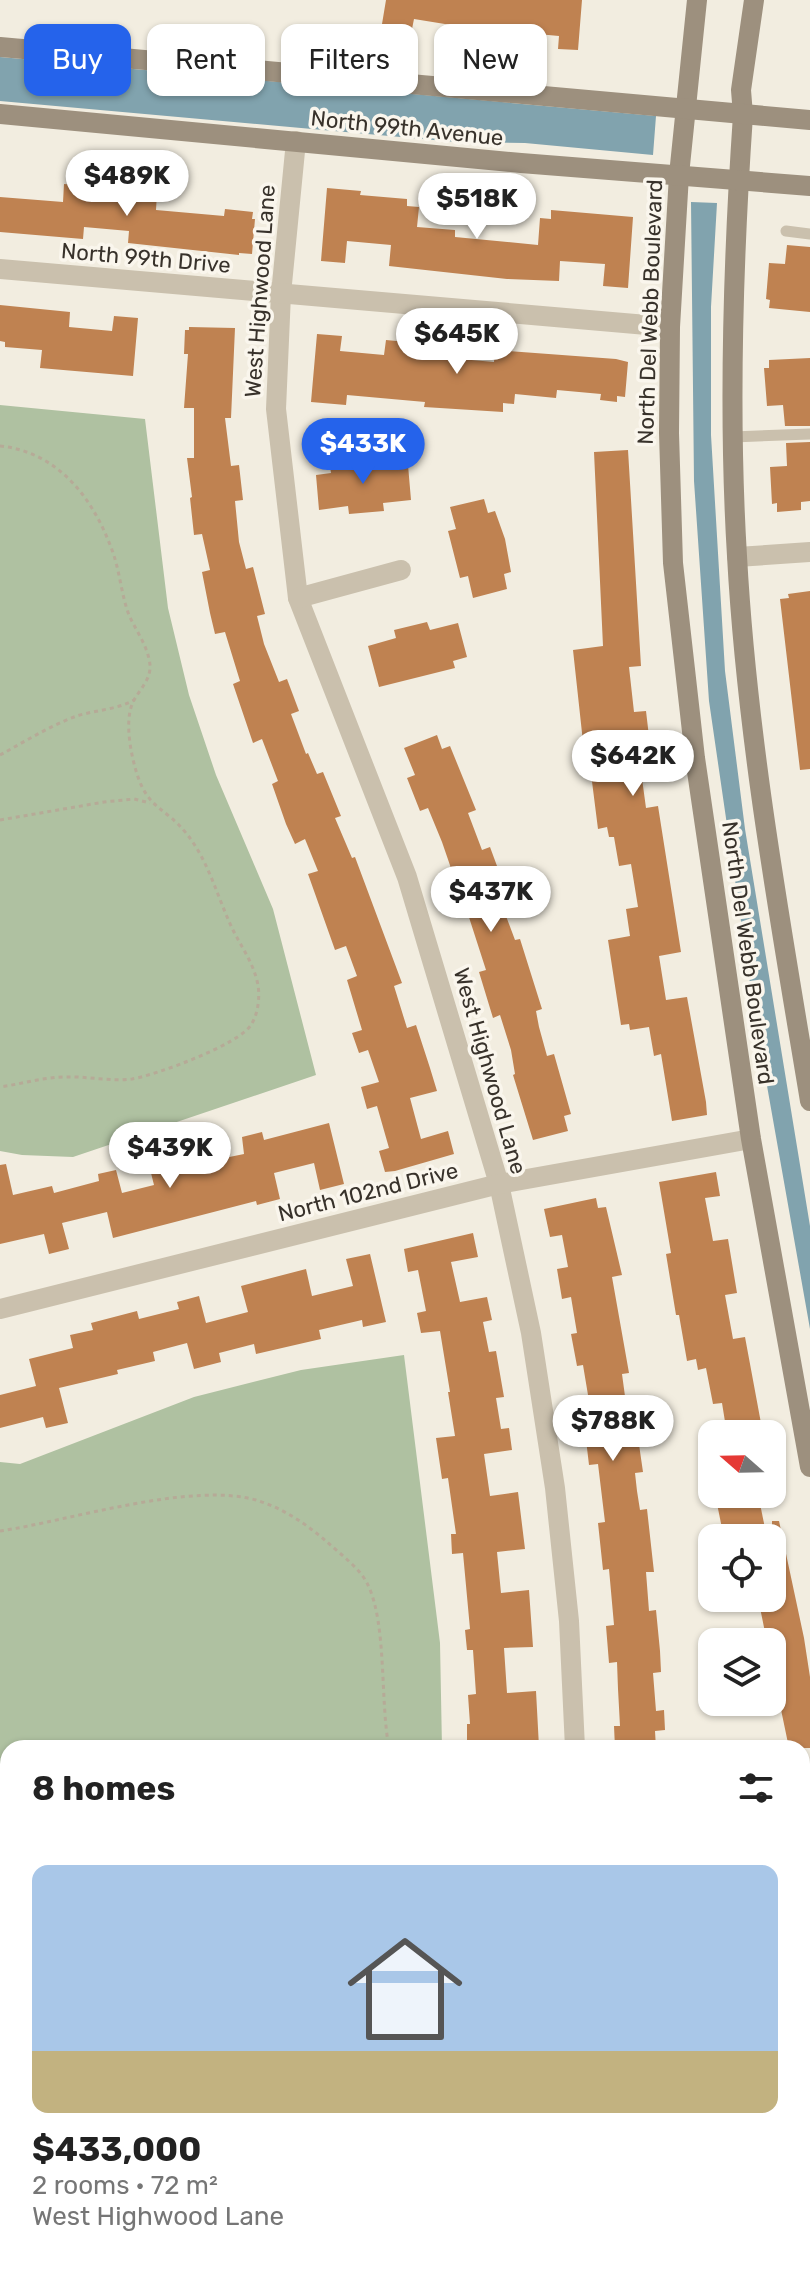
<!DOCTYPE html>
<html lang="en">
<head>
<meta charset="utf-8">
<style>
  :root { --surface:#fff; --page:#f6f6f6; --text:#222; --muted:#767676; --line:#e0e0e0; --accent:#2563eb }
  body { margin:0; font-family:Rubik,sans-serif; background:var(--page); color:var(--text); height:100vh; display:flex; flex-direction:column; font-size:30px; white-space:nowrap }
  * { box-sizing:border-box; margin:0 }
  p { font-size:26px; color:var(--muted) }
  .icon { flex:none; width:44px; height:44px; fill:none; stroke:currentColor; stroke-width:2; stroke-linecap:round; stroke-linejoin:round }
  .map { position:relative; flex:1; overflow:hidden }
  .drawer { position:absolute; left:0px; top:1740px; width:810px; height:538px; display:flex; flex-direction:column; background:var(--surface); border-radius:24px 24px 0 0; box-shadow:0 2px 6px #0004 }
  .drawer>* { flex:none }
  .banner { position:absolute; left:24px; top:24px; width:762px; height:72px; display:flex; gap:16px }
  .needle { width:52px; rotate:290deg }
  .buttons { position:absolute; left:698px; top:1420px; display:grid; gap:16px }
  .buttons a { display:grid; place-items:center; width:88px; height:88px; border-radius:16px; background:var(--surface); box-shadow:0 2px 6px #0004; font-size:40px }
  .price { position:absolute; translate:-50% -68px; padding:0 18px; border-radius:28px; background:#fff; color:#222; font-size:26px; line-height:52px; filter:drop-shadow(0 2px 4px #0008) }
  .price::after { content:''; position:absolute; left:50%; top:48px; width:24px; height:18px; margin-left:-12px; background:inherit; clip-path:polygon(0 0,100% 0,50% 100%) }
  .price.selected { background:var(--accent); color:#fff }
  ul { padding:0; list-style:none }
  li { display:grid; align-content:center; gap:16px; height:424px; padding:0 32px }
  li+li { border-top:2px solid var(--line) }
  li span { display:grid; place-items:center; height:248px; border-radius:16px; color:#555 }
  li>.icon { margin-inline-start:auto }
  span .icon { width:144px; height:144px; fill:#fffc; stroke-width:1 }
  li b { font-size:34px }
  h2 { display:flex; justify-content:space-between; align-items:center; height:96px; padding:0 32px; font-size:34px }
  .tag { padding:0 28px; border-radius:16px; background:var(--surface); box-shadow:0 2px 6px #0004; font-size:28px; line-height:72px }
  .tag.selected { background:var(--accent); color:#fff }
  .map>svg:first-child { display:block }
  .green { fill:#afc1a1 }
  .water { fill:#81a3ae }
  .building { fill:#bf8251 }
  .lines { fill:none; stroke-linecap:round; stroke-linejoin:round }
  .path { stroke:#b6aa97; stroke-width:3; stroke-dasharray:4 4; stroke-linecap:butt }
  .lane { stroke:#cac0ad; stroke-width:11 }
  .street { stroke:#cac0ad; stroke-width:20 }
  .secondary { stroke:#9d907e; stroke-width:20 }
  .labels { text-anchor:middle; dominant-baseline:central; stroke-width:7; stroke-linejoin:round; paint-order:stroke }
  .street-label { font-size:22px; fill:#38322b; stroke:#faf6ed }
</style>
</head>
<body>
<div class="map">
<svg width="810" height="2277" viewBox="0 0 810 2277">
  <rect width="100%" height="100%" fill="#f2ede0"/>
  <g class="green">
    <polygon points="0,405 145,419 168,608 189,695 216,775 273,909 316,1075 73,1157 22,1155 0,1151"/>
    <polygon points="404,1355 440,1643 442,1748 8,1748 8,2014 0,2016 0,1462 20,1464 194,1397 301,1370"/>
  </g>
  <g class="water">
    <polygon points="0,57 656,116 653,155 525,143 456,142 0,101"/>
    <polygon points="691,202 717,203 711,307 711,435 725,671 745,829 810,1226 810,1329 755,1018 709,701 694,481"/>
  </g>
  <g class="building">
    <polygon points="386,0 582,0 578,50 558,49 559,36 505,31 504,40 487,38 488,31 414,19 412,29 382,24"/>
    <polygon points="76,174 147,183 146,192 157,193 156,210 224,216 225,209 253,212 252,219 255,219 252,254 239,253 239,255 128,243 129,231 84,227 83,239 0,232 0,197 63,202 64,184 75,185"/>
    <polygon points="327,188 361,191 360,195 407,199 407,206 419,207 417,227 455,230 455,237 538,245 540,218 551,219 551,210 633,217 628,288 603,286 605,264 560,261 559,281 507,279 389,266 391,245 347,241 345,263 321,261"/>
    <polygon points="787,245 810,247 810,312 769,308 770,300 766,299 769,263 785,264"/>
    <polygon points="0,305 70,312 69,327 112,331 114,316 138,318 133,376 40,368 42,350 5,347 5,342 0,341"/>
    <polygon points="189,327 235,328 231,418 225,418 231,466 239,465 243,500 235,501 239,542 246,569 253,567 265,614 257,616 264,644 279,682 287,679 299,711 291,714 306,754 308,753 317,774 323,772 341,816 335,818 352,858 355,857 402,983 394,986 407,1028 416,1025 430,1068 437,1091 410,1098 421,1139 448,1131 454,1154 395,1171 385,1172 379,1151 389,1148 377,1106 367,1109 361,1087 379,1082 368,1050 359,1053 352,1033 362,1030 347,980 357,976 346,946 335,950 308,874 318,871 305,839 295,844 286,824 272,784 278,781 262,739 253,743 233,684 240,681 225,632 215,634 210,613 202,572 210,570 202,534 194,535 190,498 192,497 187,458 194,458 194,408 184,408 188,354 184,354 185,330 189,330"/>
    <polygon points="317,334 342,336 340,351 384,355 386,340 450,346 449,358 494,362 495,350 616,359 628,362 625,397 617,396 617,402 600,400 601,394 557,390 556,398 515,394 514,404 503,403 503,412 424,407 425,402 347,395 346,405 311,402"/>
    <polygon points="810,358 810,426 785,426 783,405 767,406 764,368 769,368 769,360"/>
    <polygon points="810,442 810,501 801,502 801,510 777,512 777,503 772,504 770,467 787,466 786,443"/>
    <polygon points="628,450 641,666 629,667 634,712 646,711 652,762 640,764 646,808 658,806 681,952 659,956 666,1000 687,997 706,1102 707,1115 672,1121 661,1054 654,1056 649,1027 630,1030 629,1024 621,1025 608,940 630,936 626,909 638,907 631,864 619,866 614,837 609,837 607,827 598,829 587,742 583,742 573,650 603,646 594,452"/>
    <polygon points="391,459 392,467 408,465 411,500 383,503 384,511 349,514 348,506 319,510 316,475 331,473 330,466"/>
    <polygon points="484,499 488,513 495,511 505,539 511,572 504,574 507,589 473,598 468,576 460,578 448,531 456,529 450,507"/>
    <polygon points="810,591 810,769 800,770 780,599 789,598 788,594"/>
    <polygon points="427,622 430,630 458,623 467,657 453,661 455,668 379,687 368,646 396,638 394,630"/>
    <polygon points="437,735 442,749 450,746 476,810 468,813 482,850 490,847 511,904 503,908 515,940 520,939 542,1009 536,1011 539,1027 547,1056 554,1054 571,1114 564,1116 568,1131 533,1140 513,1075 515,1074 511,1050 500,1015 493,1018 479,972 486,970 466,908 458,911 446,877 453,874 442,842 428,808 420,811 407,778 415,775 404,748"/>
    <polygon points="329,1123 344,1184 320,1190 314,1163 274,1173 280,1199 257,1205 256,1201 113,1238 107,1212 62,1223 69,1249 49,1254 44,1234 0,1244 0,1165 6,1164 13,1195 52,1186 54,1193 99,1181 98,1174 116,1170 122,1193 154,1185 151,1173 244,1154 242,1137 262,1132 264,1140"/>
    <polygon points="716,1172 720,1196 705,1198 713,1241 728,1239 737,1293 725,1295 733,1339 745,1337 763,1434 727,1434 722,1403 713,1404 706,1368 698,1370 696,1359 687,1361 679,1315 676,1315 666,1254 671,1253 659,1182"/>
    <polygon points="596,1198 598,1208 606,1207 622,1275 612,1277 629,1373 622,1374 627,1411 634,1410 643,1472 635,1473 637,1491 640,1510 647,1509 654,1572 646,1572 649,1611 656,1610 660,1651 661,1672 653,1673 656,1711 664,1710 665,1730 655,1731 656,1748 615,1748 614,1726 620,1726 618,1689 617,1662 609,1663 606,1626 614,1625 609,1569 603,1570 598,1523 605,1522 598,1464 589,1465 585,1431 593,1430 588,1395 583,1365 577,1366 571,1334 577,1333 571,1297 562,1299 557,1269 568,1267 562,1235 550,1237 544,1209"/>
    <polygon points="473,1233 478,1257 451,1262 460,1302 487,1297 492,1320 483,1322 489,1352 496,1351 504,1397 496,1398 501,1429 509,1428 512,1450 484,1454 490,1496 518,1492 525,1549 497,1552 501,1593 529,1590 533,1647 504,1648 507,1693 536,1691 539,1747 477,1748 477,1746 467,1745 467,1724 470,1724 468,1695 476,1694 473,1650 467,1650 465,1630 470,1629 463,1553 452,1554 451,1534 456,1534 448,1478 442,1479 436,1438 455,1436 448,1392 450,1392 440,1331 421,1333 417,1313 426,1311 418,1270 408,1272 404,1249"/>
    <polygon points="370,1254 386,1322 363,1327 362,1320 319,1330 321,1339 256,1354 254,1344 219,1353 221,1362 194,1369 187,1343 153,1352 155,1361 117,1370 118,1374 59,1388 68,1423 46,1428 43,1417 0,1428 0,1395 36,1386 29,1359 73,1348 70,1335 93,1330 91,1323 137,1311 139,1319 179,1309 177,1302 199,1296 206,1323 248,1312 241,1286 306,1269 312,1296 353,1286 346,1259"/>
    <polygon points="715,1494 758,1494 767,1538 724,1538"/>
    <polygon points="772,1521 779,1521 804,1638 810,1677 810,1748 789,1748 779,1700 772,1701 772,1642 767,1642 758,1598 772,1598"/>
  </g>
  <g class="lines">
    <g class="path">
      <path d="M0 446C58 452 93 498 112 550 120 571 121 594 129 615 136 631 148 646 150 665 151 680 139 690 133 702 124 721 131 755 137 774 148 809 165 807 186 833 209 861 217 897 233 930 242 948 254 964 258 985 260 998 258 1014 251 1025 238 1045 156 1075 132 1079 111 1082 87 1076 66 1077 43 1077 22 1084 0 1087"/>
      <path d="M0 755C24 742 48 727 74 717 93 710 117 710 134 700"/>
      <polyline points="0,820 104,802 134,799 150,803"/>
      <path d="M0 1531C69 1521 194 1480 259 1501 284 1509 306 1524 326 1541 340 1554 360 1568 368 1585 387 1625 380 1701 389 1748"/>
      <polyline points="0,1920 8,1918"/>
    </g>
    <g class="lane">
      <polyline points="786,231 810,234"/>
      <polyline points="733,437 810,434"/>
      <polyline points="802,2014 810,2050"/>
      <polyline points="802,2133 810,2131"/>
    </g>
    <g class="street">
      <polyline points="296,141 281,294 276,409 298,598 407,877 499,1184 531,1333 555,1488 569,1621 575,1748"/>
      <polyline points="0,269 670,327"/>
      <polyline points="737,557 810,552"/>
      <polyline points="298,598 401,570"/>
      <polyline points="0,1309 499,1184 751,1139"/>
      <polyline points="802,2003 810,2001"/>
      <polyline points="0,2165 8,2163"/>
      <polyline points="645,2270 648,2277"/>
      <polyline points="256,2277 264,2270"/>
      <polyline points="344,2277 383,2270"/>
    </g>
    <g class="secondary">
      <polyline points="697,0 679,175 670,327 669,433 673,563 695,758 751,1139 810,1467"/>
      <path d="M754 0 741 90 743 115C733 261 728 409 737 556 747 739 780 920 810 1101"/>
      <polyline points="0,47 810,120"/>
      <polyline points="0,114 521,163 810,186"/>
    </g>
  </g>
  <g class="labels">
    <g class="street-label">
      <text transform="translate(407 128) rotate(6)">North 99th Avenue</text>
      <text transform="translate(146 258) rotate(5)">North 99th Drive</text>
      <text transform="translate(260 291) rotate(-86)">West Highwood Lane</text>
      <text transform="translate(650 312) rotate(-88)">North Del Webb Boulevard</text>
      <text transform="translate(748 953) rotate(82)">North Del Webb Boulevard</text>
      <text transform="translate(490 1071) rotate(74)">West Highwood Lane</text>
      <text transform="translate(368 1192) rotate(-14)">North 102nd Drive</text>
    </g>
  </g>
</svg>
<div class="buttons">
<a><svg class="needle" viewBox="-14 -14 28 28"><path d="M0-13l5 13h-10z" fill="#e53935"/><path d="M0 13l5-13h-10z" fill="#767676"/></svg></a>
<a><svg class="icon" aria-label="locate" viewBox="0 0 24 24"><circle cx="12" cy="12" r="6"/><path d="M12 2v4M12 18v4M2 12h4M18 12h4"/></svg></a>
<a><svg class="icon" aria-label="layers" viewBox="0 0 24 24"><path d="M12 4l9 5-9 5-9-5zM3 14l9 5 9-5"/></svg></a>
</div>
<b class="price" style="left:127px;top:218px">$489K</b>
<b class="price" style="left:477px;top:241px">$518K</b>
<b class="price" style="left:457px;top:376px">$645K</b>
<b class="price selected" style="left:363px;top:486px">$433K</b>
<b class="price" style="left:633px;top:798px">$642K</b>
<b class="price" style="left:491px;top:934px">$437K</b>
<b class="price" style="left:170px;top:1190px">$439K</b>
<b class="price" style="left:613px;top:1463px">$788K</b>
<div class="banner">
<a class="tag selected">Buy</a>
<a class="tag">Rent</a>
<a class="tag">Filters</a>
<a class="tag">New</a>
</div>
<section class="drawer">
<h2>8 homes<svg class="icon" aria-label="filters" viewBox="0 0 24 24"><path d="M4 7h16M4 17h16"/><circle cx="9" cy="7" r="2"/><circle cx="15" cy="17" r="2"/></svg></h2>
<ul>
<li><span style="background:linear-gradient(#a9c7e8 75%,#c2b280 0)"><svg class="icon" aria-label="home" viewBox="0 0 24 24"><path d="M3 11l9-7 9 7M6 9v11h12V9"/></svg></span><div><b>$433,000</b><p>2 rooms · 72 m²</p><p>West Highwood Lane</p></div></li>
</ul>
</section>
</div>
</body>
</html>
